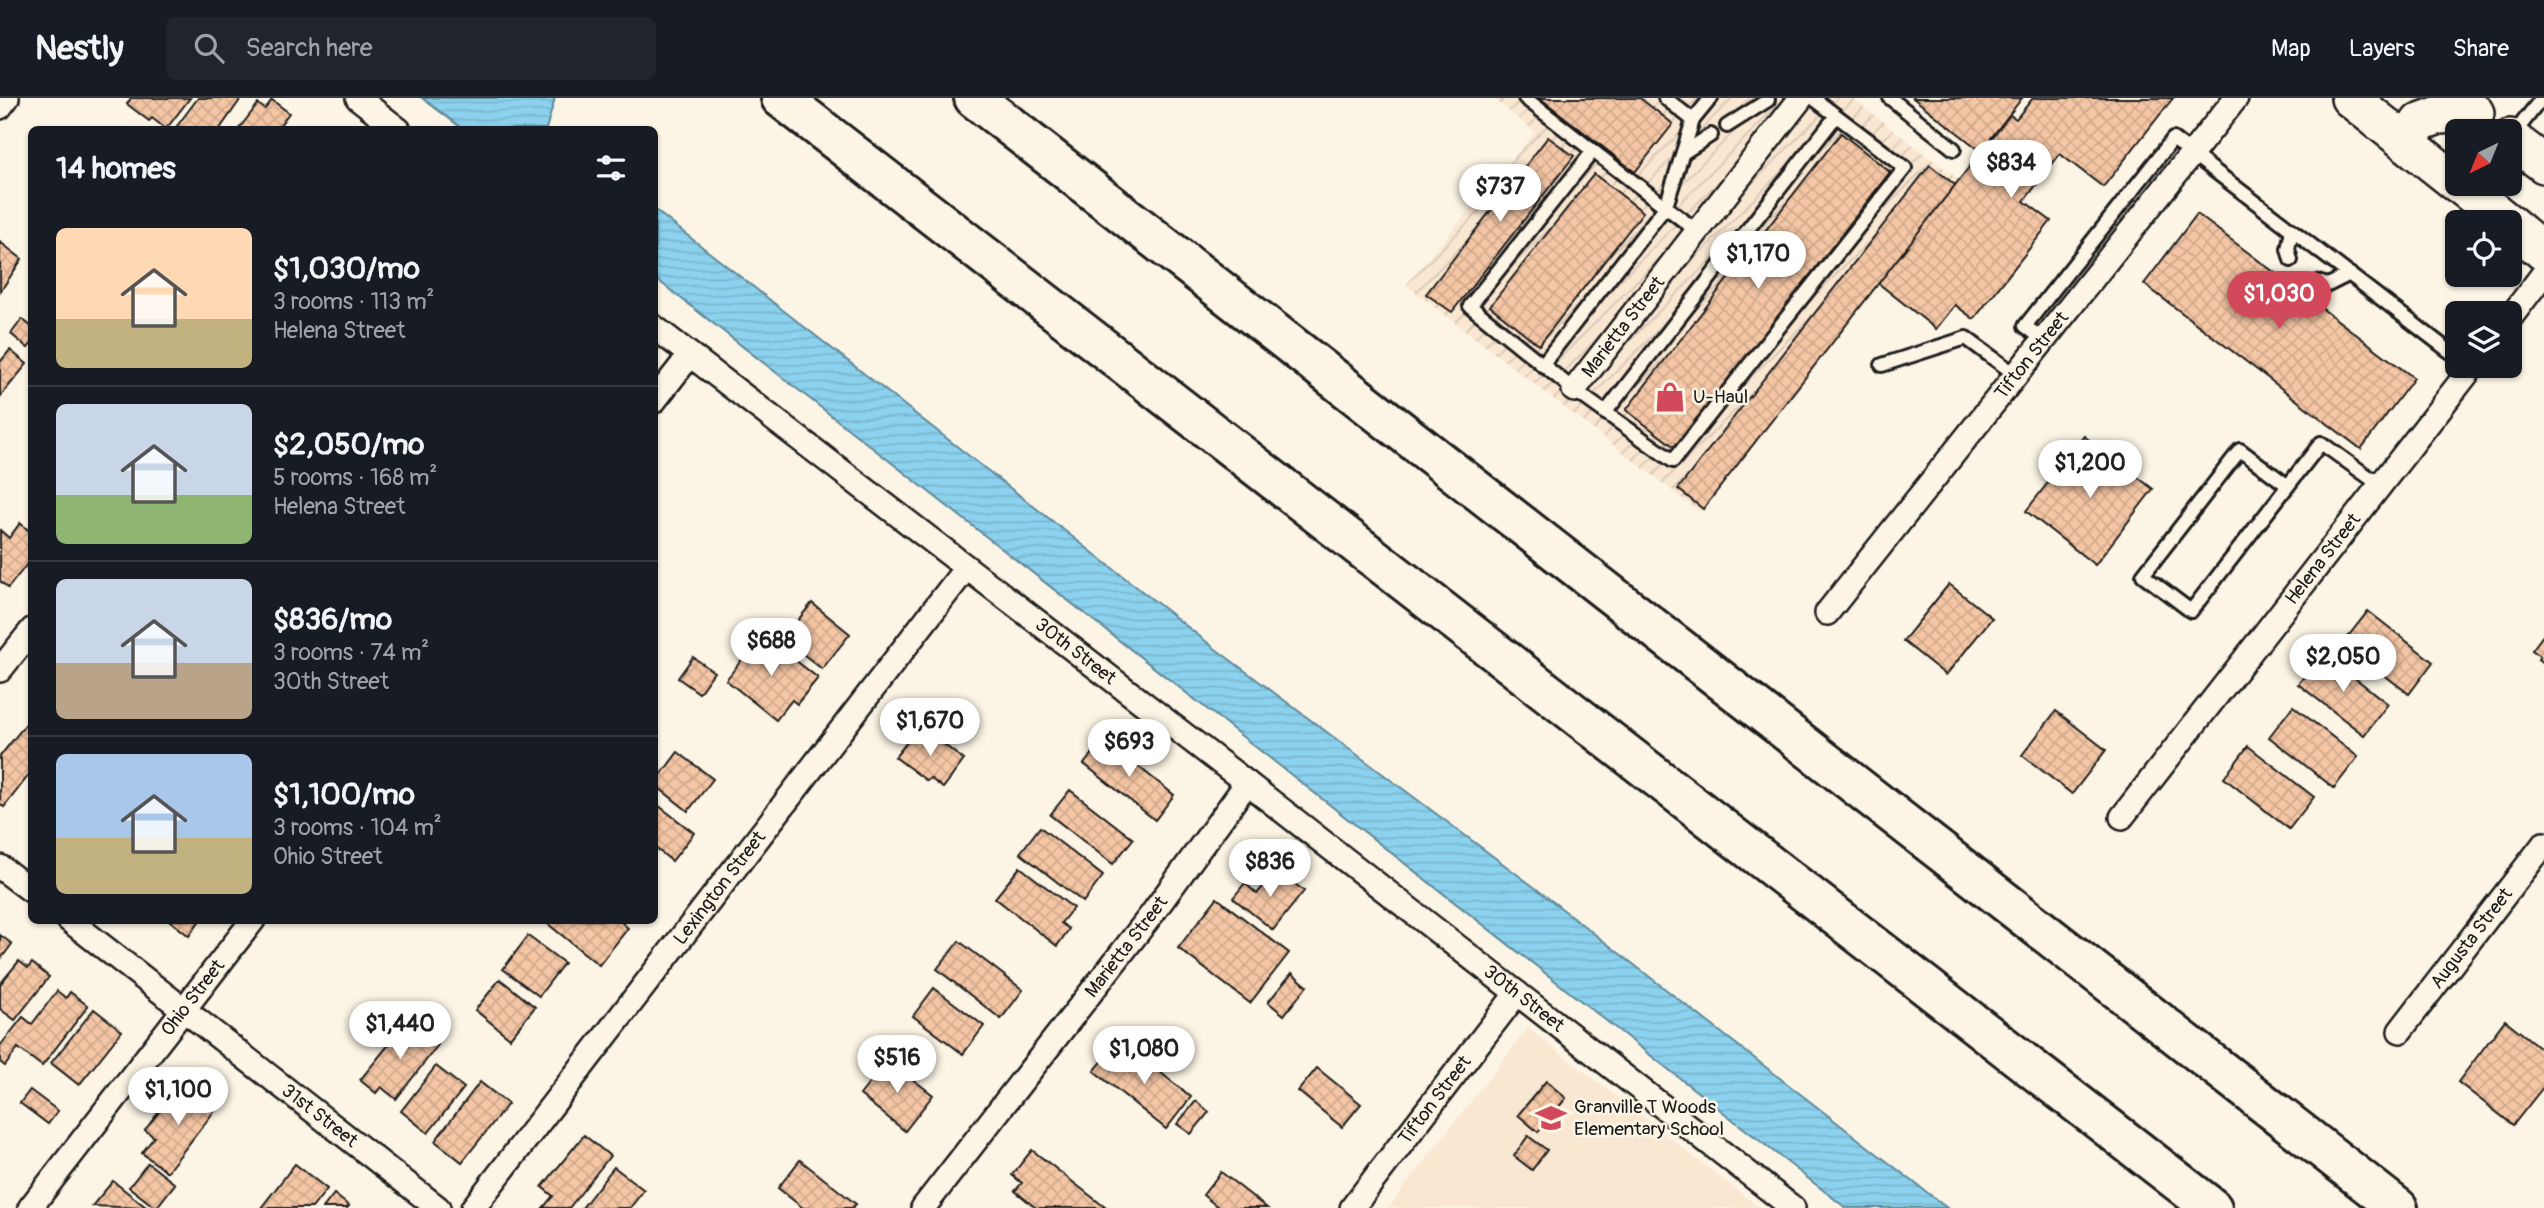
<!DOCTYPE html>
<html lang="en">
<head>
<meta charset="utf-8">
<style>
  :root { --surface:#171b24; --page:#20242c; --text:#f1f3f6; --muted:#9ea1a6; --line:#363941; --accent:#d1495b }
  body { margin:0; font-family:Pangolin,sans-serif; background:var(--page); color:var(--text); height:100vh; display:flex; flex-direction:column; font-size:26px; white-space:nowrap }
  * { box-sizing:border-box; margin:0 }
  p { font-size:23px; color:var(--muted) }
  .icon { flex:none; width:38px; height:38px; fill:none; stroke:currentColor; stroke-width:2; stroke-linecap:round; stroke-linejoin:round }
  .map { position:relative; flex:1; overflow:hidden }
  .panel { position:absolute; left:28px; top:28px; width:630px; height:798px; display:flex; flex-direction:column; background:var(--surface); border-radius:10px; box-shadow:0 2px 5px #0004 }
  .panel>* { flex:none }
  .needle { width:46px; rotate:223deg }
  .controls { position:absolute; left:2445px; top:21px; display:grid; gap:14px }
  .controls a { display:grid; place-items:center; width:77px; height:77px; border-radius:10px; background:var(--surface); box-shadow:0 2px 5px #0004; font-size:35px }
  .price { position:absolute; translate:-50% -60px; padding:0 16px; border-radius:24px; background:#fff; color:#222; font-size:23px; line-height:46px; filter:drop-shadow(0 2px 4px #0008) }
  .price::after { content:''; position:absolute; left:50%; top:42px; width:21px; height:16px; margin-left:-10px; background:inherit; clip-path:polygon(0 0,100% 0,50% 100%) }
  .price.on { background:var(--accent); color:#fff }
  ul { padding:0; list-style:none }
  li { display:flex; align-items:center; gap:21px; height:175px; padding:0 28px }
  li+li { border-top:2px solid var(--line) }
  li span { display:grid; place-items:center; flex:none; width:196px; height:140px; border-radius:10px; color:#555 }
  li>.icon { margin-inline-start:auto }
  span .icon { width:84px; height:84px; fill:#fffc; stroke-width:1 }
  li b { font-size:30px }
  h2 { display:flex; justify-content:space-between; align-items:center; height:84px; padding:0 28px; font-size:30px }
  header { display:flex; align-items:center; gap:42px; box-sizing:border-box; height:98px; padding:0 35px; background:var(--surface); border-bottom:2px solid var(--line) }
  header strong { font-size:33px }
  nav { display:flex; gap:38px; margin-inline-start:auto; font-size:24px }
  .search { width:490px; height:63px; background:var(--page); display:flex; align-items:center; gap:18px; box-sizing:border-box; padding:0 24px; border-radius:10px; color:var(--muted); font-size:26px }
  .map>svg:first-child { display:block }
  .built { fill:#fae7d2 }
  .industrial { fill:url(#industrial-furrows) }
  .water { fill:url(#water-rules); stroke:#5f899a; stroke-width:2 }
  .building { fill:url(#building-cross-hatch); stroke:#1c1c1c; stroke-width:2 }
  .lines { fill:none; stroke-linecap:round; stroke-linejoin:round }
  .service-casing { stroke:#1c1c1c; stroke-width:18 }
  .minor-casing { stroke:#1c1c1c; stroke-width:28 }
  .primary-casing { stroke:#1c1c1c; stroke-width:42 }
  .motorway-casing { stroke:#1c1c1c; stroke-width:44 }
  .service { stroke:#fcf5e5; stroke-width:12 }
  .minor { stroke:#fcf5e5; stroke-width:23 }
  .primary { stroke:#fcf5e5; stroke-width:37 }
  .motorway { stroke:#fcf5e5; stroke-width:38 }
  .labels { text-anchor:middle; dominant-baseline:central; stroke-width:5; stroke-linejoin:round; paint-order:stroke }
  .street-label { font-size:19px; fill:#1c1c1c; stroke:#fcf5e5 }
  .poi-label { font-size:19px; fill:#1c1c1c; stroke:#fcf5e5; text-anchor:start }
</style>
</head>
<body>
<header>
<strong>Nestly</strong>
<div class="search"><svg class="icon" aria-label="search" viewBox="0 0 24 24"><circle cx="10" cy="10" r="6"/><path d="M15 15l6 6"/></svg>Search here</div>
<nav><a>Map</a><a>Layers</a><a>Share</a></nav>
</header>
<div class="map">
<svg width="2544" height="1110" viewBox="0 0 2544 1110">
  <defs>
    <pattern id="industrial-furrows" width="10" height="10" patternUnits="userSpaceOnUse" patternTransform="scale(1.75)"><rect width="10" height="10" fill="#fae7d2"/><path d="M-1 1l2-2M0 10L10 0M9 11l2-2" fill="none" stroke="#d6c6b4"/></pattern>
    <pattern id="water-rules" width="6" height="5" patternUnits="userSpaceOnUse" patternTransform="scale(1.75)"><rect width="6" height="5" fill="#8cd2ee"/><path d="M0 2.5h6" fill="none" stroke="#78b4cc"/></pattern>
    <pattern id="building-cross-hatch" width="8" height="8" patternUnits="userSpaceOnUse" patternTransform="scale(1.75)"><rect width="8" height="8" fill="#f5c6a5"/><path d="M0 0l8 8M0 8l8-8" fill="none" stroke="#d1aa8d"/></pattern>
  </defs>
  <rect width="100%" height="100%" fill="#fcf5e5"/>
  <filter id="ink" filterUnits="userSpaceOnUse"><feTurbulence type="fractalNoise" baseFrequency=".0143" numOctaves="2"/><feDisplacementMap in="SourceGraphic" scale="14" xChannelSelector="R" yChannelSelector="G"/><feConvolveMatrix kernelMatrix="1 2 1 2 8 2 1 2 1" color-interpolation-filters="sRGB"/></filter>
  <g filter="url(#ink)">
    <polygon class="built" points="1528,930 1760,1110 1388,1110"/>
    <polygon class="industrial" points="1493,0 1852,0 1959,82 1700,414 1406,187 1535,34"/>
    <g class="water">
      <polygon points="422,0 555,0 546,31 463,31"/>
      <polygon points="655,112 1217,552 1534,789 1947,1110 1846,1110 655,180"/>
    </g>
    <g class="building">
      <polygon points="131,0 190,0 166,31 152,20 149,23 127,6"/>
      <polygon points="198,0 237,0 240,2 219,32 182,32 177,28"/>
      <polygon points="1540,0 1640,0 1673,26 1635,74"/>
      <polygon points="1913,0 2022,0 1981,53"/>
      <polygon points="2033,0 2173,0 2103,89 2060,56 2024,103 2051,123 1974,221 1955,207 1936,231 1878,185 2010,17 2016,21"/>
      <polygon points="272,2 289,15 276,32 238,32 258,6 265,11"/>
      <polygon points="1841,35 1890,74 1676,350 1626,312"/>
      <polygon points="1548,39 1574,58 1452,214 1426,196"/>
      <polygon points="1930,67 1955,87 1703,411 1678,391"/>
      <polygon points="1594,76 1643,114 1539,247 1490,208"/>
      <polygon points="2197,116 2414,280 2361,351 2144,186"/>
      <polygon points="0,144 22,161 0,194"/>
      <polygon points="22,221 32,229 32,245 28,250 11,236"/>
      <polygon points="10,252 27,266 0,299 0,264"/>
      <polygon points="2084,338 2153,391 2095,467 2026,413"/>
      <polygon points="20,425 32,435 32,460 8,490 0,483 0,432 9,440"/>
      <polygon points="1949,486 1992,520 1946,577 1903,543"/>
      <polygon points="812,505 850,536 822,571 783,540"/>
      <polygon points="2368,513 2433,564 2409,596 2343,545"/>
      <polygon points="762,536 818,580 797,606 792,602 776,622 726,582"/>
      <polygon points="2544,536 2544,566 2538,561 2540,558 2532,552"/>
      <polygon points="2323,555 2388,606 2364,637 2298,586"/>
      <polygon points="693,559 714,574 699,595 678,580"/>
      <polygon points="2293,608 2358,659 2334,690 2269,639"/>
      <polygon points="2056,613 2106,652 2072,696 2022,657"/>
      <polygon points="29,622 32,624 32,673 4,709 0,706 0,658"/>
      <polygon points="920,628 964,662 943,690 930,680 927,683 895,659"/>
      <polygon points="1104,641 1174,697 1155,722 1084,666"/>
      <polygon points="2248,648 2314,699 2289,731 2224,680"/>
      <polygon points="678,654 713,681 688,713 654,686"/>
      <polygon points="1070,692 1133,741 1113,766 1050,717"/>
      <polygon points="654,704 694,735 672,763 654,749"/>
      <polygon points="1040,729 1103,778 1083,804 1020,755"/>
      <polygon points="1020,769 1073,810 1061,825 1069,831 1057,848 995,800"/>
      <polygon points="1277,772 1304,793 1273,832 1233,800 1245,785 1257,796"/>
      <polygon points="1217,800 1289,855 1250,905 1178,850"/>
      <polygon points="169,822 200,822 189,838"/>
      <polygon points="543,822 619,822 628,830 599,867"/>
      <polygon points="0,837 12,846 0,862"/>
      <polygon points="528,838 564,865 539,898 503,871"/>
      <polygon points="959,843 1023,892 1001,921 937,871"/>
      <polygon points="19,863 28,870 32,865 49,879 15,922 0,911 0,886"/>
      <polygon points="1292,875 1307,888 1284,917 1268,904"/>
      <polygon points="500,881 535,909 510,940 475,912"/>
      <polygon points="934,890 984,928 963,956 913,918"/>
      <polygon points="57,893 66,900 70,894 88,908 42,968 18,950 5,968 0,964 0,948 23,919 32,926"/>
      <polygon points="94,911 122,933 79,987 51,965"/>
      <polygon points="2505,922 2544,953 2544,988 2513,1027 2458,984"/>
      <polygon points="408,923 438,947 396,1001 381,989 376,995 360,982"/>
      <polygon points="1125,946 1191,999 1166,1031 1094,973 1105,960 1111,964"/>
      <polygon points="888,962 933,997 905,1033 860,997"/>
      <polygon points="436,968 464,990 428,1035 401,1013"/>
      <polygon points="1317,970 1361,1006 1342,1029 1298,993"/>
      <polygon points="1546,983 1566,1000 1538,1034 1518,1017"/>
      <polygon points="480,984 508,1006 462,1064 435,1043"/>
      <polygon points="193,987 219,1007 167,1074 142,1055 154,1039 145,1032 171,998 179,1004"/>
      <polygon points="30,992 58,1013 48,1026 20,1005"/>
      <polygon points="1196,1003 1209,1014 1191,1036 1177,1026"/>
      <polygon points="584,1037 610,1058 569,1110 543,1110 553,1098 542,1089"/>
      <polygon points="1528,1038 1547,1052 1532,1072 1514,1058"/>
      <polygon points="1032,1052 1106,1110 1036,1110 1015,1093 1022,1085 1012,1077"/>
      <polygon points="800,1062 856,1106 852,1110 803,1110 778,1090"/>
      <polygon points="148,1065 175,1086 156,1110 129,1089"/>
      <polygon points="295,1066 327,1091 312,1110 261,1110"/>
      <polygon points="614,1069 644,1092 630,1110 582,1110"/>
      <polygon points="1221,1074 1267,1110 1219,1110 1203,1097"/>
      <polygon points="113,1083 147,1110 92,1108"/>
      <polygon points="334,1096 349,1108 347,1110 323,1110"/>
    </g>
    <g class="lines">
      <g class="service-casing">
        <g id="service">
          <polyline points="1525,0 1593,53"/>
          <polyline points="1665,0 1693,22"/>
          <polyline points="1890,0 1954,51"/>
          <polyline points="1727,28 1768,2"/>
          <polyline points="2513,37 2542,0"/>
          <polyline points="1683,55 1711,37"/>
          <polyline points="1697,133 1593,53 1470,208 1574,292 1673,363 1905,70 1813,0"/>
          <polyline points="2291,162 2288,151 2292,132"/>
          <polyline points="2318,184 2328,187 2350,176"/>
          <polyline points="2044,242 2025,228 2173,41 2457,259"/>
          <polyline points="1542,267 1666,108 1693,22 1711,0"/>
          <polyline points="1882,267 1966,240 2016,277"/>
          <polyline points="1605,315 1836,18"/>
          <polyline points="2288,388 2240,352 2143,477 2191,513 2321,345 2380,387"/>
        </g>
      </g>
      <g class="minor-casing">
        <g id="minor">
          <polyline points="358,0 399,32"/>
          <polyline points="0,9 7,0"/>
          <polyline points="2510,220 2544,175"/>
          <path id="s1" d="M654 229 1247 685 1793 1110"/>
          <path id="s2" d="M1574 292 1801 0"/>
          <polyline points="654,303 690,257"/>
          <path id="s3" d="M1827 515 2236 0"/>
          <polyline points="0,572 32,532"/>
          <path id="s4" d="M2122 719 2473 268"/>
          <polyline points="0,769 32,793"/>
          <path id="s5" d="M69 822 438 1110"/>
          <path id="s6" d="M2400 933 2544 746"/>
          <path id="s7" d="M30 1110 253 822"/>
          <path id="s8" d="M473 1110 966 470"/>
          <path id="s9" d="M923 1110 1152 816 1247 685"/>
          <path id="s10" d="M1352 1110 1517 895"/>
        </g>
      </g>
      <g class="primary-casing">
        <g id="primary">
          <polyline points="2350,0 2457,85"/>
          <polyline points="2510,40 2544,66"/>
          <polyline points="2406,44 2420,24 2439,17 2475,15"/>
          <polyline points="2459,86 2507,124"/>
          <polyline points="2510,126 2544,154"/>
        </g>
      </g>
      <g class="motorway-casing">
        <g id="motorway">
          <polyline points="781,0 2212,1110"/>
          <polyline points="974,0 2398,1110"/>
        </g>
      </g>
      <use href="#service" class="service"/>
      <use href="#minor" class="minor"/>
      <use href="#primary" class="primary"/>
      <use href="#motorway" class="motorway"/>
    </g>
  </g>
  <defs>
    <g id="shop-bare" transform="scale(2.415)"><path d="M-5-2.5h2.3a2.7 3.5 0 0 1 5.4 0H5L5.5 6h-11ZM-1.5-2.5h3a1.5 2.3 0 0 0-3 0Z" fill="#d1495b" stroke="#fcf5e5" stroke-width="2.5" paint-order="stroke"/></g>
    <g id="school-bare" transform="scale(2.415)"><path d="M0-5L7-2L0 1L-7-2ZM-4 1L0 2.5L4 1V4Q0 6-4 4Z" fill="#d1495b" stroke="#fcf5e5" stroke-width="2.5" paint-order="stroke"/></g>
  </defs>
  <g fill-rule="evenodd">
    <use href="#shop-bare" x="1670" y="299"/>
    <use href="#school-bare" x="1551" y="1020"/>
  </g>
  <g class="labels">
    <g class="street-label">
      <text stroke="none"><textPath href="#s2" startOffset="80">Marietta Street</textPath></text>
      <text stroke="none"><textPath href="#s3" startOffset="329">Tifton Street</textPath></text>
      <text stroke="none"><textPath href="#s4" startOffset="327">Helena Street</textPath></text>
      <text stroke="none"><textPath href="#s1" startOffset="532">30th Street</textPath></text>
      <text stroke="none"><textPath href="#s8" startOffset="404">Lexington Street</textPath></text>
      <text stroke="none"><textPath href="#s6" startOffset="117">Augusta Street</textPath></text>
      <text stroke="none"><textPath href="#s9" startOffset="331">Marietta Street</textPath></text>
      <text stroke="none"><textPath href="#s7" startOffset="266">Ohio Street</textPath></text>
      <text stroke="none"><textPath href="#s1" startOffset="1099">30th Street</textPath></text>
      <text stroke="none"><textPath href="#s10" startOffset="136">Tifton Street</textPath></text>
      <text stroke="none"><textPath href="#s5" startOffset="318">31st Street</textPath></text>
    </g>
    <g class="poi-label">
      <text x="1693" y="299">U-Haul</text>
      <text x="1574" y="1009">Granville T Woods<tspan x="1574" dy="22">Elementary School</tspan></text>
    </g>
  </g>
</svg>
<div class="controls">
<a><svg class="needle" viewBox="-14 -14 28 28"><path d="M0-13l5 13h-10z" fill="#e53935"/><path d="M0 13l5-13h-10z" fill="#9ea1a6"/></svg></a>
<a><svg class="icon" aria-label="locate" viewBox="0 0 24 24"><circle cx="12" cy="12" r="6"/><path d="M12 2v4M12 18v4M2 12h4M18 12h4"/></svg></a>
<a><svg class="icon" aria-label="layers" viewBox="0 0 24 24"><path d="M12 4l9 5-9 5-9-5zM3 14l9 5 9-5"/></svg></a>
</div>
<b class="price" style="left:2011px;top:102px">$834</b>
<b class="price" style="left:1500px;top:126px">$737</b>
<b class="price" style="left:1758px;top:193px">$1,170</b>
<b class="price on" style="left:2279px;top:233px">$1,030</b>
<b class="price" style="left:2090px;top:402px">$1,200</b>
<b class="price" style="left:771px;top:580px">$688</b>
<b class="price" style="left:2343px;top:596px">$2,050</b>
<b class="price" style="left:930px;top:660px">$1,670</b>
<b class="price" style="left:1129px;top:681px">$693</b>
<b class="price" style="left:1270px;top:801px">$836</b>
<b class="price" style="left:400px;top:963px">$1,440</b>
<b class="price" style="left:1144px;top:988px">$1,080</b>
<b class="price" style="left:897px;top:997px">$516</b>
<b class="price" style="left:178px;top:1029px">$1,100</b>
<section class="panel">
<h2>14 homes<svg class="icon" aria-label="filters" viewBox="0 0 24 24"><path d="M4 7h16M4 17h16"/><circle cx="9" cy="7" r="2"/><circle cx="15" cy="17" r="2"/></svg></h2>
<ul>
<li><span style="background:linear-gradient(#ffd9b3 65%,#c2b280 0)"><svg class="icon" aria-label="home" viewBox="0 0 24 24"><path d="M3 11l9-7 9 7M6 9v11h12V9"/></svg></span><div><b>$1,030/mo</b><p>3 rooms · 113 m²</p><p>Helena Street</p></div></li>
<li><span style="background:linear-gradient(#c9d6e8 65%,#8fb573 0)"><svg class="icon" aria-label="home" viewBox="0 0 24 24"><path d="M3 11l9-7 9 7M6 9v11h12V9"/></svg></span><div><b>$2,050/mo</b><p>5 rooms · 168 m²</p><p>Helena Street</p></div></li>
<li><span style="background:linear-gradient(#c9d6e8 60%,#b9a48a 0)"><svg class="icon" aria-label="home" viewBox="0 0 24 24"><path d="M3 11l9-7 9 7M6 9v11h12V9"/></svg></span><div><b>$836/mo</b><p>3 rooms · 74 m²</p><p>30th Street</p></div></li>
<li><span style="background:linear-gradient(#a9c7e8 60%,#c2b280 0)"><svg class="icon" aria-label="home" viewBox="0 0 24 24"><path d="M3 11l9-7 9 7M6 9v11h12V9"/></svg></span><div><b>$1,100/mo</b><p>3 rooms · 104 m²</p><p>Ohio Street</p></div></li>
</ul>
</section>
</div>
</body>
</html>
